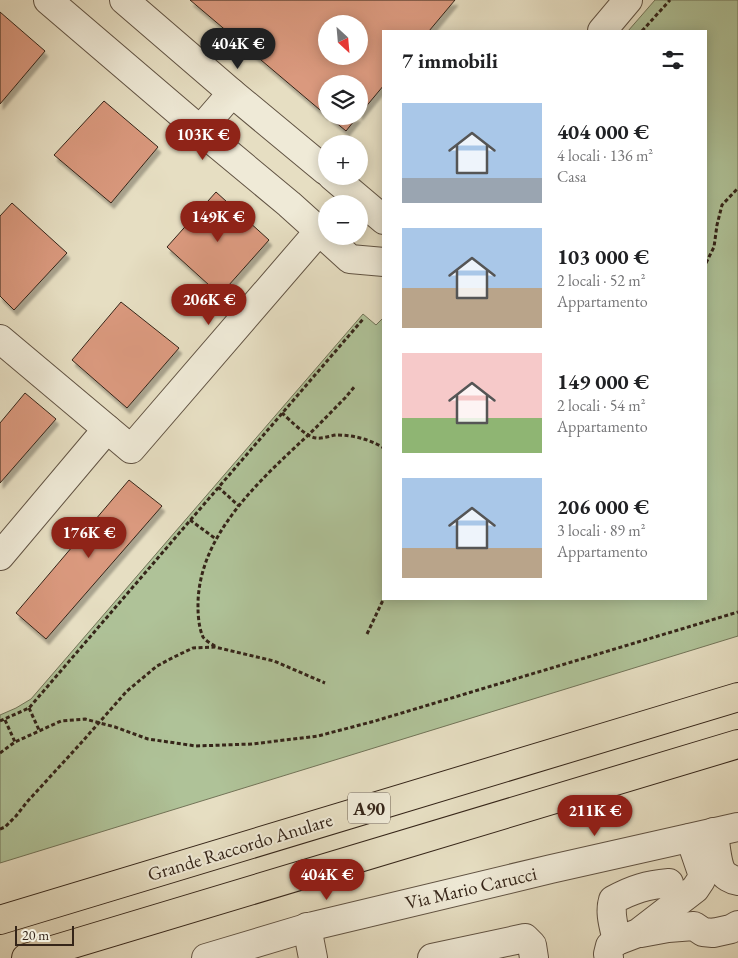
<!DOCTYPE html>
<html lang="it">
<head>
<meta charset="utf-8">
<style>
  :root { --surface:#fff; --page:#f2f2f2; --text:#202124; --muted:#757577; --accent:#8f2418 }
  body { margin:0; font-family:"EB Garamond",serif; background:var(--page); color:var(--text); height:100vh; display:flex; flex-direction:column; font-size:19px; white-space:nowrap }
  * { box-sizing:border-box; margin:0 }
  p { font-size:16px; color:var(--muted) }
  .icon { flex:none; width:28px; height:28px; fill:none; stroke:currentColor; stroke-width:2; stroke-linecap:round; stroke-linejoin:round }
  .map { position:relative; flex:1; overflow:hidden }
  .sheet { position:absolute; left:382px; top:30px; width:325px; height:570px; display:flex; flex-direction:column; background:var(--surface); border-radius:0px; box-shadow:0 2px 12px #0003 }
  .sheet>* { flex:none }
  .needle { width:32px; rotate:154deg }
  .controls { position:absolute; left:318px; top:15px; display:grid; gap:10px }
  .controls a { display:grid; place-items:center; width:50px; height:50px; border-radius:50%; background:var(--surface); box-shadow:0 2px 12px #0003; font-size:25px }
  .scale { position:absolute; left:15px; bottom:12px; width:59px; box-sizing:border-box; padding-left:5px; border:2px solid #352519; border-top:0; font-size:14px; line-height:18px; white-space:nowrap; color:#352519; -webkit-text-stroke:4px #efead7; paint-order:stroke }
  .price { position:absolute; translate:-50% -42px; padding:0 11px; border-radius:18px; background:var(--accent); color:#fff; font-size:16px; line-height:32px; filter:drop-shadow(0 1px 2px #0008) }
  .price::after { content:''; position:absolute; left:50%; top:30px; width:15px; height:11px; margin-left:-8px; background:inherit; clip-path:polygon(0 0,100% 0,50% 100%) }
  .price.selected { background:#222; color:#fff }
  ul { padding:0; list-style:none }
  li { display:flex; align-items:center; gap:15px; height:125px; padding:0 20px }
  li span { display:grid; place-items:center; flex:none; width:140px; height:100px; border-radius:0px; color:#555 }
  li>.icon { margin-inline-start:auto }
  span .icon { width:60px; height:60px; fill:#fffc; stroke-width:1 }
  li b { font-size:21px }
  h2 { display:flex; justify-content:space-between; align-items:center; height:60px; padding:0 20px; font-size:21px }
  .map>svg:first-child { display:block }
  .green { fill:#afc298; stroke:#727458 }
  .building { fill:#da997e; stroke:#352519; fill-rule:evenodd; filter:url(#shadow) }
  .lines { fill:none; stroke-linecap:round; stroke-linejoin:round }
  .minor-casing { stroke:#615343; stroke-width:30 }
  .highway-casing { stroke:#352519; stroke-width:30 }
  .path { stroke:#352519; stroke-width:3; stroke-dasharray:4 2.5; stroke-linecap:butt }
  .minor { stroke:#efead7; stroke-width:28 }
  .highway { stroke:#e6dec2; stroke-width:28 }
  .labels { text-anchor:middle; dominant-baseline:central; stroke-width:4; stroke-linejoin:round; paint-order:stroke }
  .shield { fill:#efead7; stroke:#6d6052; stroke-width:1 }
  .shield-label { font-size:18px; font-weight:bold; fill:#352519 }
  .street-label { font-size:19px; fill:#352519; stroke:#efead7 }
</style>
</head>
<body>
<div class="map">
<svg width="738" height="958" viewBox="0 0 738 958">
  <defs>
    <filter id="shadow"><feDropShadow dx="3" dy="5.5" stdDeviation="1" flood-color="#0004"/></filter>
  </defs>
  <rect width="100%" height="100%" fill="#e6dec2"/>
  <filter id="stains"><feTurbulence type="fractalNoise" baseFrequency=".004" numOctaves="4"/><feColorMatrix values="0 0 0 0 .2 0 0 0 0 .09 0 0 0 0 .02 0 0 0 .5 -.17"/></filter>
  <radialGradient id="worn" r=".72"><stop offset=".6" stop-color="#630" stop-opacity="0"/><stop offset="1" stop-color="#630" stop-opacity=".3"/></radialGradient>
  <polygon class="green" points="655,0 738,0 738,636 0,863 0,715 16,708 31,699 363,314 376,325 384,317 384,599 706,599 706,31 628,31"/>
  <g class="building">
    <path d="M190 0H455L429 31H384V85L359 115V84H326V115ZM326 24H359V56H326Z"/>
    <polygon points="0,12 45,51 0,104"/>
    <polygon points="104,101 158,147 111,203 54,155"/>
    <polygon points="328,116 358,116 346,131"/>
    <polygon points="216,192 269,240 220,295 167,247"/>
    <polygon points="12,203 67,253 14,310 0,296 0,216"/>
    <polygon points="121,302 179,348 127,408 72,360"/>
    <polygon points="25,393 56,419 0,483 0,423"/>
    <polygon points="129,480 162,506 46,639 16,613"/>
  </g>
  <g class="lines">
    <g class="minor-casing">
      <g id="minor">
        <polyline points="48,0 200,130 289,204 350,259 384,262"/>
        <polyline points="124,0 232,93 326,171"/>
        <polyline points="602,31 628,0"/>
        <polyline points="200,130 232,93"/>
        <polyline points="332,176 384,220"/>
        <polyline points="0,339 131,449 319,231"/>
        <polyline points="0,556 107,429"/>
        <path d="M714 832C715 841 717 862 721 870 724 876 732 880 738 881"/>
        <polyline points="307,927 313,958"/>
        <polyline points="641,933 668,928 694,926 703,932 713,933 731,929 738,925"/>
        <path d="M617 941C614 927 609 913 613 900 633 889 647 885 669 883"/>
        <polyline points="206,958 313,926 551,869 738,827"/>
        <polyline points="432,958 525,938 532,945 534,958"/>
        <polyline points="609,958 608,954 610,946 617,941 638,933 695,889 701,880 702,873 690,838"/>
      </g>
    </g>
    <g class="highway-casing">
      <g id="highway">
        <polyline points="0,920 738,697"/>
        <polyline points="26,958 738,744"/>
      </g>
    </g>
    <g class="path">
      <polyline points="642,31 670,0"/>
      <polyline points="706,263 714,247 717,225 722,205 738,188"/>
      <path d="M282 413C290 420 306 437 316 438 322 439 329 436 336 435 353 435 369 439 384 448"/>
      <polyline points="218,487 239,506"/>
      <polyline points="190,520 216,539"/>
      <polyline points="367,634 384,598"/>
      <path d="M215 646C211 644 205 640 203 637 199 628 198 616 198 607 197 537 258 482 305 438 319 425 332 411 345 398L355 386"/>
      <polyline points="29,708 39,730"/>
      <polyline points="5,720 15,742"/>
      <polyline points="0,721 29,708 364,318"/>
      <polyline points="0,753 15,742 61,721 85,719 115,727 148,739 196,746 252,744 318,736 375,721 738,612"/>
      <polyline points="0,829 5,827 16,816 27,802 81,743 127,691 157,666 174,657 193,648 215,647 274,661 325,683"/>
    </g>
    <use href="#minor" class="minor"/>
    <use href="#highway" class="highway"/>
  </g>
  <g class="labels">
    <rect class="shield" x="348" y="792.5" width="42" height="31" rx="4"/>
    <g class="shield-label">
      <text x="369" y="808">A90</text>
    </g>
    <g class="street-label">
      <text transform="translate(240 847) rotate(-17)">Grande Raccordo Anulare</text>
      <text transform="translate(471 888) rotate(-13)">Via Mario Carucci</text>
    </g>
  </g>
  <rect width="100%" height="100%" filter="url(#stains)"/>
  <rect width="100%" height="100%" fill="url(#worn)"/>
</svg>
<div class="controls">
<a><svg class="needle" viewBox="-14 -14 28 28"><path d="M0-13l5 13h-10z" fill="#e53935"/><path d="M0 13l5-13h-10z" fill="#757577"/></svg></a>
<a><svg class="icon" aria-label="layers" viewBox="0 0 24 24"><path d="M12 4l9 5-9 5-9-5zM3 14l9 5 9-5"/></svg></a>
<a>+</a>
<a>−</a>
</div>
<div class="scale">20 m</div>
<b class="price selected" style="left:238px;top:70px">404K €</b>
<b class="price" style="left:203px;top:161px">103K €</b>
<b class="price" style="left:218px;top:243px">149K €</b>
<b class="price" style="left:209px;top:326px">206K €</b>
<b class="price" style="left:89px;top:559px">176K €</b>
<b class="price" style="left:595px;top:837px">211K €</b>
<b class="price" style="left:327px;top:901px">404K €</b>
<section class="sheet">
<h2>7 immobili<svg class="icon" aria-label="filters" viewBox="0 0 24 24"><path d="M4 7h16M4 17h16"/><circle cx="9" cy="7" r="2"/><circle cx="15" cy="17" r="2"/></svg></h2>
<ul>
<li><span style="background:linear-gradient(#a9c7e8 75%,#9aa5b1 0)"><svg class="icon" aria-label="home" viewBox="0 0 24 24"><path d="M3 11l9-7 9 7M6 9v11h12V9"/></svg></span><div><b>404 000 €</b><p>4 locali · 136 m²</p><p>Casa</p></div></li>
<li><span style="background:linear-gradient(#a9c7e8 60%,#b9a48a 0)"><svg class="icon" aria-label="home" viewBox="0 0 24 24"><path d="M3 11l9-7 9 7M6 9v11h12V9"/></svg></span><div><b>103 000 €</b><p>2 locali · 52 m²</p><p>Appartamento</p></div></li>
<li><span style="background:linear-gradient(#f6c9c9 65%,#8fb573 0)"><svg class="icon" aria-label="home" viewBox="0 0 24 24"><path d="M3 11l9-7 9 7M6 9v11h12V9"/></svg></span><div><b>149 000 €</b><p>2 locali · 54 m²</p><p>Appartamento</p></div></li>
<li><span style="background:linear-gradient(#a9c7e8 70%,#b9a48a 0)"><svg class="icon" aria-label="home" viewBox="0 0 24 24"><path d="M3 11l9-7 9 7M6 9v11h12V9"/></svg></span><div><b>206 000 €</b><p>3 locali · 89 m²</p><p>Appartamento</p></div></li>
</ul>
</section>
</div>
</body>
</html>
